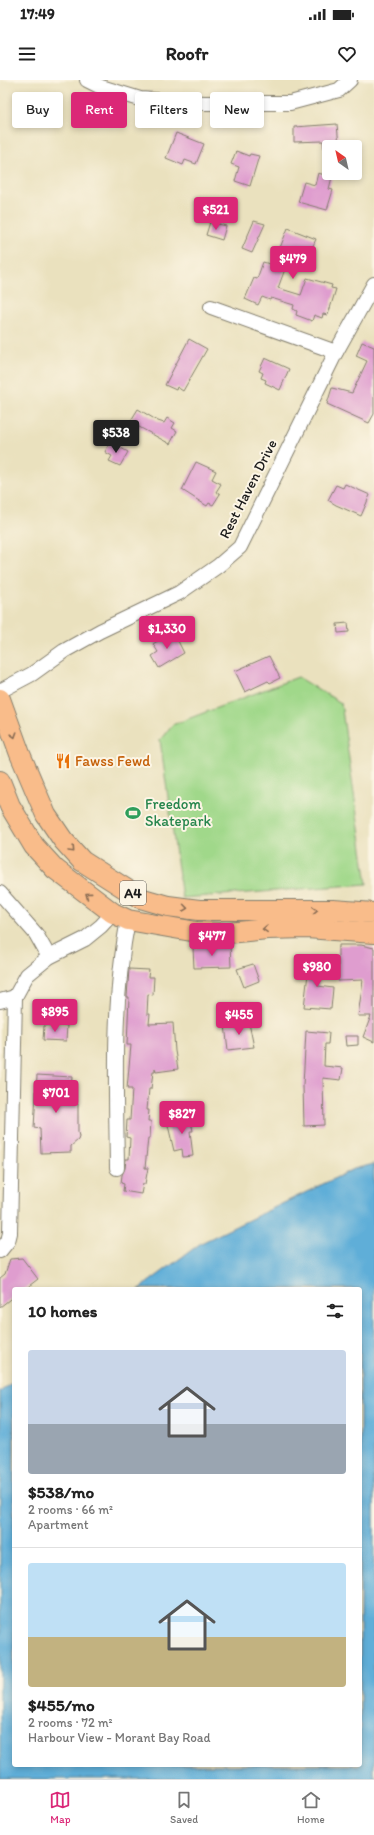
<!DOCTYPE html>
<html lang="en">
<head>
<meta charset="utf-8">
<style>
  :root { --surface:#fff; --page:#f2f2f2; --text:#222; --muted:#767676; --line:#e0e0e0; --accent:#db2777 }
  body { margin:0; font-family:Itim,sans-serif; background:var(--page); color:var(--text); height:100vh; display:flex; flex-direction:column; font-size:15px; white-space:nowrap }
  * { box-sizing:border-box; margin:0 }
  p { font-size:13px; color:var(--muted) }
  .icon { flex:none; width:22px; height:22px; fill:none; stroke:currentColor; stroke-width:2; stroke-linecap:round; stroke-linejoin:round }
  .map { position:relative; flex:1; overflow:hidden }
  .sheet { position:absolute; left:12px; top:1207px; width:350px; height:480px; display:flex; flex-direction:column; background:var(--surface); border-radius:4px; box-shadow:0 2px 6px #0003 }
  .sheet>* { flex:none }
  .banner { position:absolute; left:12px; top:12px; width:350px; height:36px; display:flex; gap:8px }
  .needle { width:26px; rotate:326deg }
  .tools { position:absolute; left:322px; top:60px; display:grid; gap:8px }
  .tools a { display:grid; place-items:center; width:40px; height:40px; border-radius:4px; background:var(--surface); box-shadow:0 2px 6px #0003; font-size:20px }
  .price { position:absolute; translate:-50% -34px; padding:0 9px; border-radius:4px; background:var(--accent); color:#fff; font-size:13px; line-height:26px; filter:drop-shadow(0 1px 2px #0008) }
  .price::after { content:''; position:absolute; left:50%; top:24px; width:12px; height:9px; margin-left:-6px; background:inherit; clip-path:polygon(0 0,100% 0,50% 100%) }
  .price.current { background:#222; color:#fff }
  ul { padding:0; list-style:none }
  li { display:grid; align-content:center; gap:8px; height:212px; padding:0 16px }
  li+li { border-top:1px solid var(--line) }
  li span { display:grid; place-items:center; height:124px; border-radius:4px; color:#555 }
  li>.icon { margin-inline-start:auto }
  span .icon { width:72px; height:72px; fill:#fffc; stroke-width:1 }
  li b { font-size:17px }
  h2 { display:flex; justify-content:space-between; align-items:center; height:48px; padding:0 16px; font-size:17px }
  .chip { padding:0 14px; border-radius:4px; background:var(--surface); box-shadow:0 2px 6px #0003; font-size:14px; line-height:36px }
  .chip.current { background:var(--accent); color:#fff }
  .status { display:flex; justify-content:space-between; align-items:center; height:28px; padding:0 20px; background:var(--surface); direction:ltr }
  .status svg { height:11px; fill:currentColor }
  header { display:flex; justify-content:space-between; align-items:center; height:52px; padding:0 16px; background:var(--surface); font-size:18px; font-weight:700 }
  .dock { display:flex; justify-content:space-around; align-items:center; height:56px; border-top:1px solid var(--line); background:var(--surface); font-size:11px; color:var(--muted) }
  .dock a { display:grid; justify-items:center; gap:2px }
  .dock .current { color:var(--accent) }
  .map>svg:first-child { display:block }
  .green { fill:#a0d88a; stroke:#5e7a53 }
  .water { fill:#5eaed8; stroke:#3d657a }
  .building { fill:#df9dcf }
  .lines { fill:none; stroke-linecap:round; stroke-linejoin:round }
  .minor-casing { stroke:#837e6d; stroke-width:16 }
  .highway-casing { stroke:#837e6d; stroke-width:22 }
  .minor { stroke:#fff; stroke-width:14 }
  .highway { stroke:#f9bc8a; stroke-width:20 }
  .oneway { stroke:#8a6c53 }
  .labels { text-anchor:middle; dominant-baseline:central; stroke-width:4; stroke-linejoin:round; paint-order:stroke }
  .shield { fill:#fcf5e5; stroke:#5f5d58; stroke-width:1 }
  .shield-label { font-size:14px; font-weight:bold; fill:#1c1c1c }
  .street-label { font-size:15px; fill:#1c1c1c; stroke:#fcf5e5 }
  .food-label { font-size:15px; fill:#c56008; stroke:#fcf5e5; text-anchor:start }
  .leisure-label { font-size:15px; fill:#27864d; stroke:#fcf5e5; text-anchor:start }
</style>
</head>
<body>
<div class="status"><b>17:49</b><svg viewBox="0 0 49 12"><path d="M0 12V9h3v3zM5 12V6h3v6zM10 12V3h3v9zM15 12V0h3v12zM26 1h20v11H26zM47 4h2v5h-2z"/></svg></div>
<header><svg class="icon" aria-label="menu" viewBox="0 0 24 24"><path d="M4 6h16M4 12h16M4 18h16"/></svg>Roofr<svg class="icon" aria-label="heart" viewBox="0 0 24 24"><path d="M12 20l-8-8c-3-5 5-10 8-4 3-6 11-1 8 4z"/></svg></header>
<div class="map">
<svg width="374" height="1699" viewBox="0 0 374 1699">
  <rect width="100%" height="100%" fill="#fcf5e5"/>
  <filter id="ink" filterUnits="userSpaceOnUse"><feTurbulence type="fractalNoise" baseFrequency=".025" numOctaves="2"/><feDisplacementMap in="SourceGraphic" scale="8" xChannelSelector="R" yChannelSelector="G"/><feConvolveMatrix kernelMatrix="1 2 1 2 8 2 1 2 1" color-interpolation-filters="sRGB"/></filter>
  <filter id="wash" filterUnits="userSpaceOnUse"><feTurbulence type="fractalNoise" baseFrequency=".012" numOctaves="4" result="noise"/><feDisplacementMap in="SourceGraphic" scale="16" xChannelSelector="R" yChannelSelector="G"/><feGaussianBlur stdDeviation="0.9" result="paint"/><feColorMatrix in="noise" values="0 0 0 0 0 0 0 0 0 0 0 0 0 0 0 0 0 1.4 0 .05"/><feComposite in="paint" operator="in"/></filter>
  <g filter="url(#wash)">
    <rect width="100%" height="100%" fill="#eae1be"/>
    <polygon class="green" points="298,597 341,623 367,804 182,818 160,660 172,645"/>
    <polygon class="water" points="374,1084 374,1699 0,1699 0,1312 14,1301 14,1685 360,1685 360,1209 139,1209 201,1163 354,1089"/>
    <g id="blocks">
      <g class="building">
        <polygon points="337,44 339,66 324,68 323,61 294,62 294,47"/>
        <polygon points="176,53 204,64 196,84 185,80 183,85 166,78"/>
        <polygon points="236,71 249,76 250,74 259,76 250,106 235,101 239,87 231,84"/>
        <polygon points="318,93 332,97 329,109 333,110 327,130 298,122 304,102 315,105"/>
        <polygon points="254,141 265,144 252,173 242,169"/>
        <polygon points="210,142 226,146 222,160 206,155"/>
        <polygon points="288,148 316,159 304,187 288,181 278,208 301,215 307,198 332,205 331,208 336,209 328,235 323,234 322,238 314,235 312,241 296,235 297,231 293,229 294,225 271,218 270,220 262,217 258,225 245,219 254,198 257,199 263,182 273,185"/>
        <polygon points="189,259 207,269 183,311 177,307 176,310 165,305"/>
        <polygon points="362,262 374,267 374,334 369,343 327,324 332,308 352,313 367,281 356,276"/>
        <polygon points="265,278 289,289 280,310 265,303 266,300 261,298 263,293 259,291"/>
        <polygon points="138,329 158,341 164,343 167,338 175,343 172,348 177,351 170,364 130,342"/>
        <polygon points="110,362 128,372 120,386 109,381 112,376 105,372"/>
        <polygon points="196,382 216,391 212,399 221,404 216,412 220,414 213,425 209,423 207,426 182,410"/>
        <polygon points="345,404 370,415 361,436 336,425 328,420 336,405 343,408"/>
        <polygon points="348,543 349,552 338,553 337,544"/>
        <polygon points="173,551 184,573 159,588 152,576 158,572 153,564"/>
        <polygon points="269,576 280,598 270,603 268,601 245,612 235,591"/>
        <polygon points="230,864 231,887 194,888 193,868"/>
        <polygon points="339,865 361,865 374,868 374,962 363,957 371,936 358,936 363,900 338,901 338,868 339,868"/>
        <polygon points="310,877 321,878 318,906 333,908 331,929 304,927"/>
        <polygon points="253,884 259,901 244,907 237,889"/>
        <polygon points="129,889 149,890 148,897 154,897 153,915 148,914 147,934 150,934 149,944 173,943 175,971 178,989 156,992 155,988 155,992 153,992 151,1009 149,1009 147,1030 149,1030 148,1041 151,1041 150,1058 148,1058 145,1088 148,1088 145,1104 143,1104 141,1114 123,1111 124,1104 121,1103 122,1095 125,1088 126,1079 129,1079 130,1058 126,1057 127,1040 130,1040 132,1009 127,1009 131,965 127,965 129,917 127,917"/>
        <polygon points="241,943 241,945 249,943 254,967 228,970 225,945"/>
        <polygon points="48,945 67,945 66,961 43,960 44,946"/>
        <polygon points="306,951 329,953 328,964 325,964 324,986 343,988 341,1000 323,998 324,1045 304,1046 303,1005"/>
        <polygon points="345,956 358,956 358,965 346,966"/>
        <polygon points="37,995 72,997 70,1024 78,1024 78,1052 79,1057 78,1060 71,1066 71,1072 41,1073 40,1049 34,1048"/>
        <polygon points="190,1036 193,1051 190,1051 193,1076 183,1077 182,1069 174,1071 167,1041"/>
        <polygon points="22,1178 38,1199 25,1209 14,1209 14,1216 0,1227 0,1198 5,1194 10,1179"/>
      </g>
    </g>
  </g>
  <g filter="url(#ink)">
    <use href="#blocks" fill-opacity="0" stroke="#837e6d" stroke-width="1"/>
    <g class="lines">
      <g class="minor-casing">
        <g id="minor">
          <polyline points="87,0 101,7 140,19 204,23 290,23 339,10 350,0"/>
          <polyline points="211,227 336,272"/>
          <polyline points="0,611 32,594 64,571 100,551 179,513 218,486 240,467 336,272 374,204"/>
          <polyline points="0,813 36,854 49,877"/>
          <polyline points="0,921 15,917"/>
          <path d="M117 1088C116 1006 112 921 128 840"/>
          <polyline points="0,1171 8,1161 10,1153 15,917 27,895 49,877 85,859 101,846 113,833"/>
        </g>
      </g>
      <g class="highway-casing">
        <g id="highway">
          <polyline points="0,619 20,674 46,735 63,760 82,781 140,818 168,826 199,830 333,830 374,833"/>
          <polyline points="0,701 10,726 34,766 55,789 113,833 128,840 197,852 228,853 267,849 307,848 374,853"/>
        </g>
      </g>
      <use href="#minor" class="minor"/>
      <use href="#highway" class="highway"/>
    </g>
    <defs><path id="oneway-chevron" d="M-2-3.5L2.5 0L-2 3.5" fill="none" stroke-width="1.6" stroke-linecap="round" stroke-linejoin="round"/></defs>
    <g class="oneway">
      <use href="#oneway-chevron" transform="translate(14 655) rotate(73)"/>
      <use href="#oneway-chevron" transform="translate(72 770) rotate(47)"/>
      <use href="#oneway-chevron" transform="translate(88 815) rotate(-143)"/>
      <use href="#oneway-chevron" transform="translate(185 828) rotate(8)"/>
      <use href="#oneway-chevron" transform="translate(315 830) rotate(-1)"/>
      <use href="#oneway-chevron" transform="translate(265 849) rotate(177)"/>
    </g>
  </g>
  <defs>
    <g id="restaurant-bare" transform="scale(1.2)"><path d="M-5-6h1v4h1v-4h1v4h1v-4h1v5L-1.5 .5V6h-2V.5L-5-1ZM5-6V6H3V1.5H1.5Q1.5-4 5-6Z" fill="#e8710a" stroke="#fcf5e5" stroke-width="2.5" paint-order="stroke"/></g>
    <g id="stadium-bare" transform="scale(1.2)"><path d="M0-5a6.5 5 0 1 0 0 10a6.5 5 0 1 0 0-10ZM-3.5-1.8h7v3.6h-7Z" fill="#2e9e5b" stroke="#fcf5e5" stroke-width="2.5" paint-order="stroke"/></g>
  </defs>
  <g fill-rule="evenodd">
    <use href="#restaurant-bare" x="63" y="681"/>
    <use href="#stadium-bare" x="133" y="733"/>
  </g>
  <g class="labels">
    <rect class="shield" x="120" y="801" width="26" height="24" rx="3"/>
    <g class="shield-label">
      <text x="133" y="813">A4</text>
    </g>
    <g class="street-label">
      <text transform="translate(248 409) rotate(-63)">Rest Haven Drive</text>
    </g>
    <g class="food-label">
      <text x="75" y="681">Fawss Fewd</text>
    </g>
    <g class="leisure-label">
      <text x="145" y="724">Freedom<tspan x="145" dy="17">Skatepark</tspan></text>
    </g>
  </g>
</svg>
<div class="tools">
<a><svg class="needle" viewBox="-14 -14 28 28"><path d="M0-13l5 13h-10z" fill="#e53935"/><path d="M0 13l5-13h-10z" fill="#767676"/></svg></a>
</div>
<b class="price" style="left:216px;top:151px">$521</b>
<b class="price" style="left:293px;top:200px">$479</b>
<b class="price current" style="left:116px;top:374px">$538</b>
<b class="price" style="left:167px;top:570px">$1,330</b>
<b class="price" style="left:212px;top:877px">$477</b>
<b class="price" style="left:317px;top:908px">$980</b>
<b class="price" style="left:55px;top:953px">$895</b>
<b class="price" style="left:239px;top:956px">$455</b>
<b class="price" style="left:56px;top:1034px">$701</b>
<b class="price" style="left:182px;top:1055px">$827</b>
<div class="banner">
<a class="chip">Buy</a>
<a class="chip current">Rent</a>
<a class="chip">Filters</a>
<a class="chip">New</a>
</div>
<section class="sheet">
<h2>10 homes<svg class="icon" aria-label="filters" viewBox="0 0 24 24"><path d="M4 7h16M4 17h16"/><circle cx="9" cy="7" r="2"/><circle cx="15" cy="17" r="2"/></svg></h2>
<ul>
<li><span style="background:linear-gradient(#c9d6e8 60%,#9aa5b1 0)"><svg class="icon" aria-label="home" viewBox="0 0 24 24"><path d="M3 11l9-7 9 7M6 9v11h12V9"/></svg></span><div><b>$538/mo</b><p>2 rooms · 66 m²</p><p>Apartment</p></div></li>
<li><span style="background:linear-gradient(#bfe0f5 60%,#c2b280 0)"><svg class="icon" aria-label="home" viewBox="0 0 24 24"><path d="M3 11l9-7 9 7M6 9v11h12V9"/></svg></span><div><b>$455/mo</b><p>2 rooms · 72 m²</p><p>Harbour View - Morant Bay Road</p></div></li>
</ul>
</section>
</div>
<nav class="dock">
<a class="current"><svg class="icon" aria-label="map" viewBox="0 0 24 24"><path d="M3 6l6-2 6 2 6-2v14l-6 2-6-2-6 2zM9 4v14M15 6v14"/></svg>Map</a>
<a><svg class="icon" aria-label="saved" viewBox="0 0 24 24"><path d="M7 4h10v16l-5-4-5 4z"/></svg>Saved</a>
<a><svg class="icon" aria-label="home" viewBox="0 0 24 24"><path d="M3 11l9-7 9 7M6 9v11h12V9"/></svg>Home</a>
</nav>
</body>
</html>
